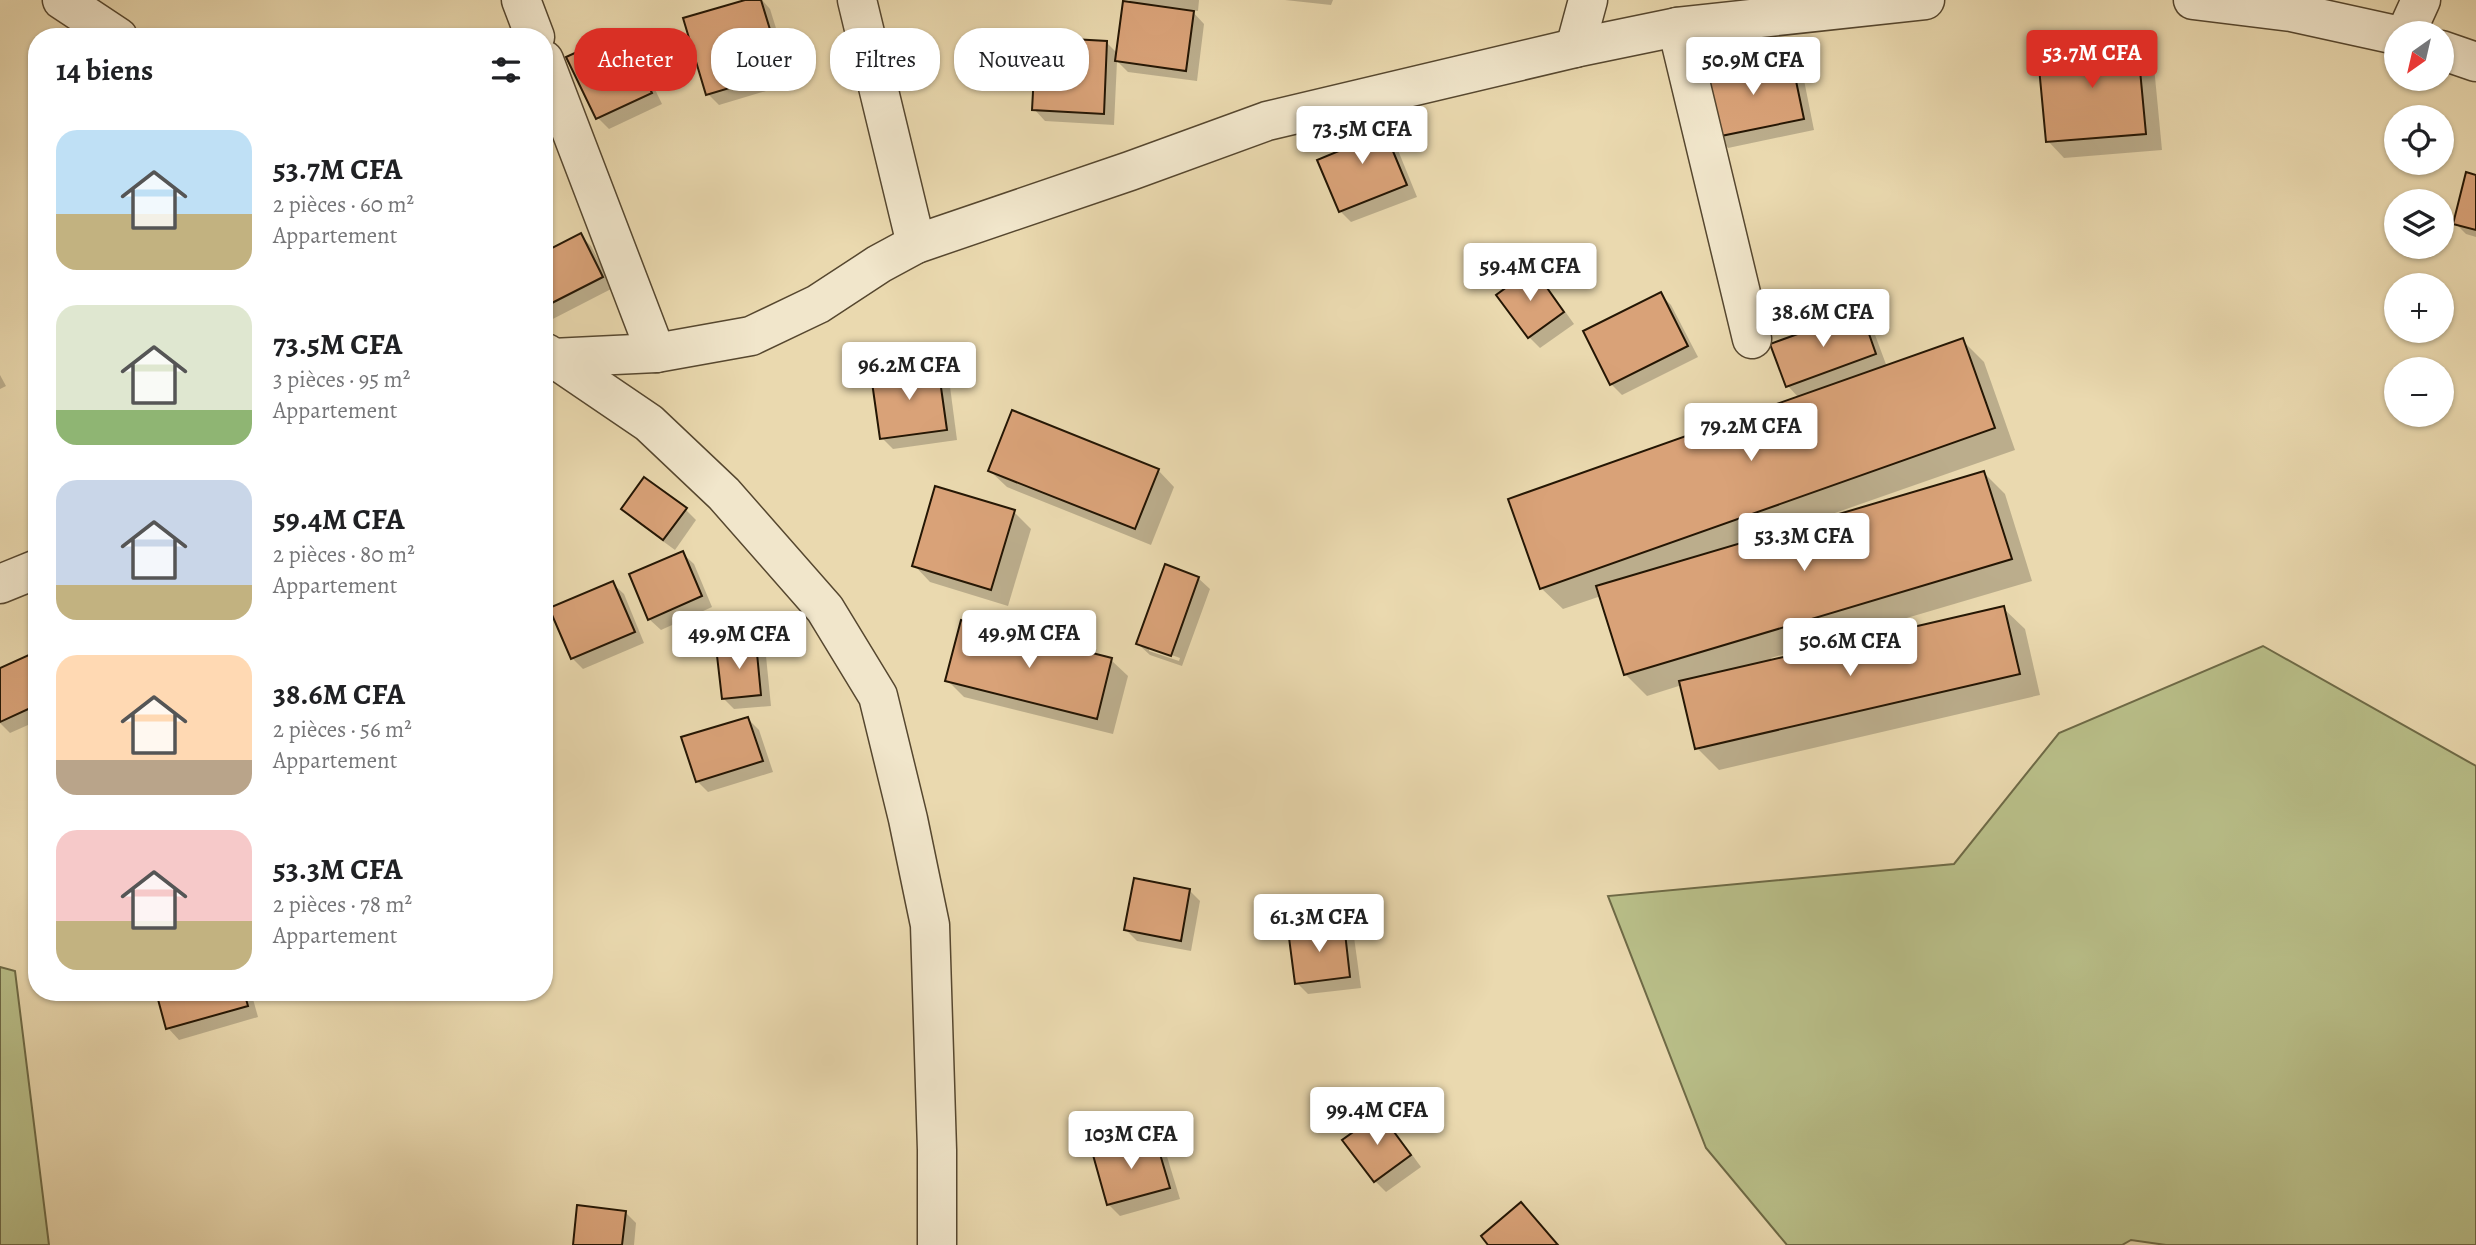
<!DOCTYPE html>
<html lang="fr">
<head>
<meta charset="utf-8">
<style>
  :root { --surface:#fff; --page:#f2f2f2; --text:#202124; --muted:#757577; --accent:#d93025 }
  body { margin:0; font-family:Alegreya,serif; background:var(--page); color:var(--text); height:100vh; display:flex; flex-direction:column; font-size:26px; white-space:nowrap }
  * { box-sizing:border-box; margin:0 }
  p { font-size:23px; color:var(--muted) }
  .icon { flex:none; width:38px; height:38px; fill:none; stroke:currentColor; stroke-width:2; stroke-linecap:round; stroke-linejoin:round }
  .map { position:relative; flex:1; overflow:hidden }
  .side { position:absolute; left:28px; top:28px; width:525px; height:973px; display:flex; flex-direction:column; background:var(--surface); border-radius:28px; box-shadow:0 2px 5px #0004 }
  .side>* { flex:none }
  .top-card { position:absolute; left:574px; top:28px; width:665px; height:63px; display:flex; gap:14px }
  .needle { width:46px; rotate:214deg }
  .buttons { position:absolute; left:2384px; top:21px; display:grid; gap:14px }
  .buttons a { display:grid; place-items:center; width:70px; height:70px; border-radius:50%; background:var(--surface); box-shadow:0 2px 5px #0004; font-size:35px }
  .price { position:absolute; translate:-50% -60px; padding:0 16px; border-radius:7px; background:#fff; color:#222; font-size:23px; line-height:46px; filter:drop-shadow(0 2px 4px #0008) }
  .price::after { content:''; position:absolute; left:50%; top:42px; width:21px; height:16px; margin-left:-10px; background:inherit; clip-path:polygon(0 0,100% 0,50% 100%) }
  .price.on { background:var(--accent); color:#fff }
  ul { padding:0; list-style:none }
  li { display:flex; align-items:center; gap:21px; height:175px; padding:0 28px }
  li span { display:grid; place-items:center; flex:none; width:196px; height:140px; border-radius:21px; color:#555 }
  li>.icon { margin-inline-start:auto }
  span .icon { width:84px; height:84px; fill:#fffc; stroke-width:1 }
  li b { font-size:30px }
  h2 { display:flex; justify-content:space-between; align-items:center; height:84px; padding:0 28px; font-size:30px }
  .pill { padding:0 24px; border-radius:28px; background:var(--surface); box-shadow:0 2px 5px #0004; font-size:24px; line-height:63px }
  .pill.on { background:var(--accent); color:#fff }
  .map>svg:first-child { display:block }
  .green { fill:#b9bf89; stroke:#6e6a46; stroke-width:2 }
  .shadow { fill:#0003; fill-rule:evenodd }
  .building { fill:#d9a278; stroke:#241604; stroke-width:2 }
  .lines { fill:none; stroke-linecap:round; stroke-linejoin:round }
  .minor-casing { stroke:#56472f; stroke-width:41 }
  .minor { stroke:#f1e6cb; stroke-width:38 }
</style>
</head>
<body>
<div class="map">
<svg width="2476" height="1245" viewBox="0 0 2476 1245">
  <rect width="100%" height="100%" fill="#ead9af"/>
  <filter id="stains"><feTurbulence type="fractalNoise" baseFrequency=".00286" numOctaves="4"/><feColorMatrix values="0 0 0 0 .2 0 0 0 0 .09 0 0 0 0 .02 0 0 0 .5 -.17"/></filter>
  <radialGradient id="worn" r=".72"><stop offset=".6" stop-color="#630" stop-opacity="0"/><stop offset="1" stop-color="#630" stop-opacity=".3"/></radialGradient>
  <g class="green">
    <polygon points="2263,646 2476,766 2476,1245 2166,1245 2131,1240 2122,1245 1787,1245 1706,1148 1608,896 1954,864 2059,733"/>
    <polygon points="0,967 15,971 49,1245 0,1245"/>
  </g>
  <g class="shadow">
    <polygon points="751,0 762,0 770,9 793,83 719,105 708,94"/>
    <polygon points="1129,0 1199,0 1198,11 1191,10 1204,24 1197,81 1128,72 1117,61 1114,125 1045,121 1034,109 1106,42 1118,54 1133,4"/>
    <polygon points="1285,0 1333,0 1331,5"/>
    <polygon points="622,33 633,44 662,104 609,129 598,118"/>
    <polygon points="2137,39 2153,56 2162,150 2064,158 2048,141"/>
    <polygon points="1791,59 1802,70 1814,130 1728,148 1717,136"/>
    <polygon points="1378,117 1389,128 1417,197 1351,222 1340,211 1354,147"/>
    <polygon points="2476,176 2476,237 2466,234 2455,223"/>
    <polygon points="580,235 591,246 613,288 545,323 544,254"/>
    <polygon points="1533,270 1544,282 1574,324 1540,348 1529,337"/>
    <polygon points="1660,294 1671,305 1698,357 1622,395 1611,384"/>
    <polygon points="1860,313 1871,324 1887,367 1962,340 1984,362 2015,450 1832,514 1833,517 1983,472 2005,494 2032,581 1771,658 1772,661 2003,608 2025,629 2040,695 1719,770 1697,748 1682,685 1647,696 1625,674 1601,596 1563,609 1541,588 1799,398 1788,386"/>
    <polygon points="937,367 949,379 957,440 893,449 882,438"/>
    <polygon points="0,375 6,386 0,389"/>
    <polygon points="1158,470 1174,487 1151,545 1007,487 990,471"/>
    <polygon points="623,509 685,509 696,520 675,550 634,520"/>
    <polygon points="1014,512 1031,529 1008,606 930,582 914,565"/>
    <polygon points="682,553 694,564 712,607 661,630 649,619"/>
    <path d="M1198 578 1210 589 1182 666 1150 655 1138 644ZM1149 647 1180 658 1179 661 1149 651Z"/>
    <polygon points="612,583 624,594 644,643 583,669 572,658"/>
    <polygon points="755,645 766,656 771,706 734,709 723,698"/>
    <polygon points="30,656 37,662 37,721 10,733 0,723 0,670"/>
    <polygon points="1111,660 1128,676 1113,734 964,697 947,680"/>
    <polygon points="748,719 759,730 773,772 708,792 697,781"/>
    <polygon points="1189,890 1200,901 1191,951 1137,941 1126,930"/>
    <polygon points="1343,926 1354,937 1361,988 1308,994 1297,983"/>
    <polygon points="157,992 251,992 258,1017 179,1040 168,1028"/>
    <polygon points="1380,1115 1391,1126 1421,1167 1386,1192 1375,1181"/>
    <polygon points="1154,1139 1165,1150 1180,1199 1120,1216 1109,1205"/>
    <polygon points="625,1212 636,1223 634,1245 575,1245"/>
  </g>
  <g class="building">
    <polygon points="745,0 761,0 783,72 706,95 683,18"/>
    <polygon points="1123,1 1194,11 1186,71 1115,61"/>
    <polygon points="623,31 652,93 596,119 566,57"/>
    <polygon points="1036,37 1107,41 1104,114 1032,110"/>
    <polygon points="2137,38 2146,134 2046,142 2037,46"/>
    <polygon points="1791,57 1804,119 1716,137 1703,74"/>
    <polygon points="1378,115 1407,185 1339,212 1317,160 1351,146 1344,128"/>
    <polygon points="2466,172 2476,175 2476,230 2453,224"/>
    <polygon points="581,233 603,277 544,307 544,252"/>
    <polygon points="1533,268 1564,312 1528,338 1496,295"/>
    <polygon points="1661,292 1688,346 1610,385 1583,331"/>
    <polygon points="1861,311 1876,354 1786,387 1770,344"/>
    <polygon points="1963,338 1995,428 1540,589 1508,499"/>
    <polygon points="938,366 947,430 880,439 871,375"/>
    <polygon points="1012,410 1159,469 1135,529 988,471"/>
    <polygon points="1984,471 2012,559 1624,675 1596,586"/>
    <polygon points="644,477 687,508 663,540 621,509"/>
    <polygon points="935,486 1015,510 991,590 912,566"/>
    <polygon points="683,551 702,596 648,620 629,574"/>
    <polygon points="1165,564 1199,577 1171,656 1136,644"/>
    <polygon points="613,581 635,632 571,659 549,608"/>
    <polygon points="2004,606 2020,674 1695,749 1679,681"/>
    <polygon points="961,620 1112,658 1097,719 945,681"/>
    <polygon points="756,643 761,695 722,699 716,647"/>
    <polygon points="31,654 37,666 37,705 0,722 0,668"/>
    <polygon points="748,717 763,761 696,782 681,737"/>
    <polygon points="1134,878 1190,889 1181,941 1124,930"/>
    <polygon points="1344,924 1350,977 1295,984 1288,930"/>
    <polygon points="156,992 244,992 248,1006 166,1029"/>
    <polygon points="1380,1113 1411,1155 1374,1182 1342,1140"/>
    <polygon points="1155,1137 1170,1188 1107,1205 1093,1155"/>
    <polygon points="1521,1202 1558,1245 1488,1245 1481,1236"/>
    <polygon points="577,1205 626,1211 622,1245 573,1245"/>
  </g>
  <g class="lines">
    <g class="minor-casing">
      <g id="minor">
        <polyline points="62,0 118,37"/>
        <polyline points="521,0 535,37"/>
        <polyline points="857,0 916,244"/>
        <polyline points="2193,0 2291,12 2396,35"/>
        <polyline points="1677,27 1752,339"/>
        <polyline points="2406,33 2421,0"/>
        <polyline points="1575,48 1588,0"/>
        <polyline points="2441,50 2476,62"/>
        <polyline points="544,60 656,353"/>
        <polyline points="546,353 649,423 724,494 825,609 878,696 908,819 930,925 937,1150 937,1245"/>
        <polyline points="544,361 552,358 656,353 751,336 818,304 879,264 916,244 1130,171 1267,121 1575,48 1677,27 1925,0"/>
        <polyline points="0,584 37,569"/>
      </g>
    </g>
    <use href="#minor" class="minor"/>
  </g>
  <rect width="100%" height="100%" filter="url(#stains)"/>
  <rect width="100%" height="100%" fill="url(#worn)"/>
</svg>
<div class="buttons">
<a><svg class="needle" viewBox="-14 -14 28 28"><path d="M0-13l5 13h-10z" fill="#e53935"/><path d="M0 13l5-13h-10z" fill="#757577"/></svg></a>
<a><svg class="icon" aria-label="locate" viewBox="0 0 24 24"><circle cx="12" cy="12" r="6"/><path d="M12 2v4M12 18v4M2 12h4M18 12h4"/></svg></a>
<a><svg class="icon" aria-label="layers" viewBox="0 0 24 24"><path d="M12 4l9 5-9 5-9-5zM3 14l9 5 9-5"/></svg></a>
<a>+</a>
<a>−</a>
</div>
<b class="price on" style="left:2092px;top:90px">53.7M CFA</b>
<b class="price" style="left:1753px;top:97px">50.9M CFA</b>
<b class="price" style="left:1362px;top:166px">73.5M CFA</b>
<b class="price" style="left:1530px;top:303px">59.4M CFA</b>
<b class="price" style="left:1823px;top:349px">38.6M CFA</b>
<b class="price" style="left:909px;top:402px">96.2M CFA</b>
<b class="price" style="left:1751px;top:463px">79.2M CFA</b>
<b class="price" style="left:1804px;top:573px">53.3M CFA</b>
<b class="price" style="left:1029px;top:670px">49.9M CFA</b>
<b class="price" style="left:739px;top:671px">49.9M CFA</b>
<b class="price" style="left:1850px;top:678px">50.6M CFA</b>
<b class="price" style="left:1319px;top:954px">61.3M CFA</b>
<b class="price" style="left:1377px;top:1147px">99.4M CFA</b>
<b class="price" style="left:1131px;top:1171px">103M CFA</b>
<div class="top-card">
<a class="pill on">Acheter</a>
<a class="pill">Louer</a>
<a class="pill">Filtres</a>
<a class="pill">Nouveau</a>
</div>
<section class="side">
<h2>14 biens<svg class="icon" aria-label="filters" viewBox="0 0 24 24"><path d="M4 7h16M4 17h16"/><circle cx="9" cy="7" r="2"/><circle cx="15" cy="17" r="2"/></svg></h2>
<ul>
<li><span style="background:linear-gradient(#bfe0f5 60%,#c2b280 0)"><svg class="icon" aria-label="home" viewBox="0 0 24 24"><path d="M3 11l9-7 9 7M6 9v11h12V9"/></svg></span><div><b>53.7M CFA</b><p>2 pièces · 60 m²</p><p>Appartement</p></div></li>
<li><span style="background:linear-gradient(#dfe7d0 75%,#8fb573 0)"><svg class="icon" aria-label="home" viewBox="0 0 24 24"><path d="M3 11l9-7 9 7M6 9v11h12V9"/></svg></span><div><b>73.5M CFA</b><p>3 pièces · 95 m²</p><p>Appartement</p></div></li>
<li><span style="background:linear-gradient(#c9d6e8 75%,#c2b280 0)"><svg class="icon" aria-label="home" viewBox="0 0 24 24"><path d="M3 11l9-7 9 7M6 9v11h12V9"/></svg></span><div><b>59.4M CFA</b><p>2 pièces · 80 m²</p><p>Appartement</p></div></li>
<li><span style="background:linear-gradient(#ffd9b3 75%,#b9a48a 0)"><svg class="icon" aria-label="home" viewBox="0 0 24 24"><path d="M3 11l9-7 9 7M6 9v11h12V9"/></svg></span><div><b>38.6M CFA</b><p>2 pièces · 56 m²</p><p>Appartement</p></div></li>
<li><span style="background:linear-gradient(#f6c9c9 65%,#c2b280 0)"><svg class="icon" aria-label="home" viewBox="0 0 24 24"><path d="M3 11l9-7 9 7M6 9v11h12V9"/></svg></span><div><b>53.3M CFA</b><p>2 pièces · 78 m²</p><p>Appartement</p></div></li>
</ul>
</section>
</div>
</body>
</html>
